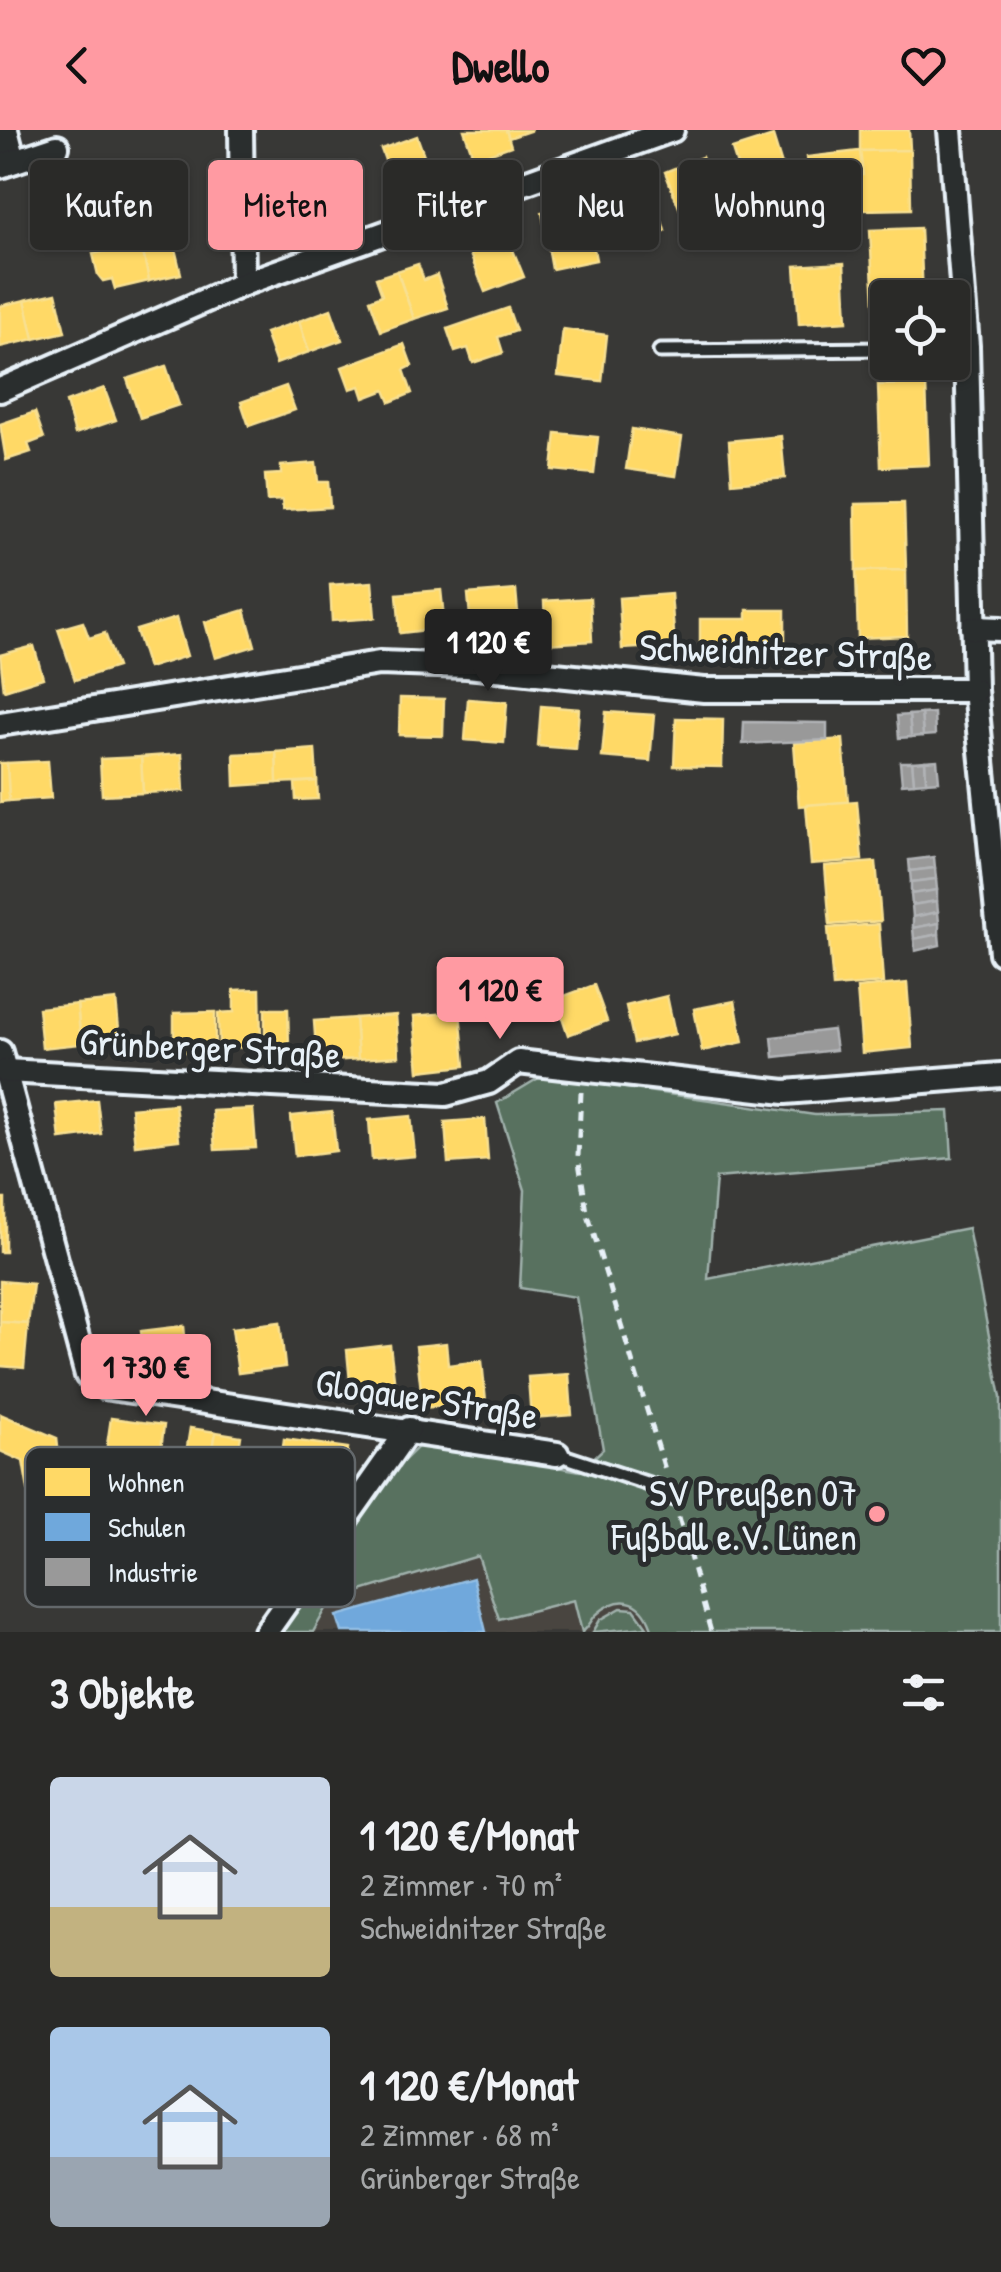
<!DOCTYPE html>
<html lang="de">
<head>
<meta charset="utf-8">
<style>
  :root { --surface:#2a2a28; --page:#363634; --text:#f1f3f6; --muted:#a5a7a8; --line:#464645; --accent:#ff9aa2 }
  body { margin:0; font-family:"Patrick Hand",sans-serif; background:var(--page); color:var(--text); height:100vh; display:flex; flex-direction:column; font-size:38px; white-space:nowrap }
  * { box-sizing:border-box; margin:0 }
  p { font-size:32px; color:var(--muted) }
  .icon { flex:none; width:55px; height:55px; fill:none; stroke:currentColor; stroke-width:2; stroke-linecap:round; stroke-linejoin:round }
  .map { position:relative; height:1502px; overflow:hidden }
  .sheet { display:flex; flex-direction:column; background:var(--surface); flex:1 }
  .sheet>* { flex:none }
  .hud { position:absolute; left:30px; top:30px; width:942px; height:90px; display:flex; gap:20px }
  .buttons { position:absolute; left:870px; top:150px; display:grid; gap:20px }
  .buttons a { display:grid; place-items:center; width:100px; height:100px; border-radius:10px; background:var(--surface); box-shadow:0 2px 8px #0004,0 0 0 2px var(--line); font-size:50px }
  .price { position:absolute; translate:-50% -85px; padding:0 22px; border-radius:10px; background:var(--accent); color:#111; font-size:32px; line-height:65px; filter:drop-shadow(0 2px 5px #0008) }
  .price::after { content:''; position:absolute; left:50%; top:60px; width:30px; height:22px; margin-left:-15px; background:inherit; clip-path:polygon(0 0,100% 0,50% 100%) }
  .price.current { background:#222; color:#fff }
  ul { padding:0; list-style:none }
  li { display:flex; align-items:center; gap:30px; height:250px; padding:0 50px }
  li span { display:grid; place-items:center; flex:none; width:280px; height:200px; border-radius:10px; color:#555 }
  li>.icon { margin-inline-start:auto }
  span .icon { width:120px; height:120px; fill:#fffc; stroke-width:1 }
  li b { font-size:42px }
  h2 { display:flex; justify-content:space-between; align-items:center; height:120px; padding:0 50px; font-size:42px }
  .chip { padding:0 35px; border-radius:10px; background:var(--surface); box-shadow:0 2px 8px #0004,0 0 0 2px var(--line); font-size:35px; line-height:90px }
  .chip.current { background:var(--accent); color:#111 }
  header { display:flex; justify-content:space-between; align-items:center; height:130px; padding:0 50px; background:var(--accent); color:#111; font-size:45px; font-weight:800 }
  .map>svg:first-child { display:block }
  .built { fill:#484540 }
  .green { fill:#58715f; stroke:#a0b1ac; stroke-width:2.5 }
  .homes { fill:#ffd966; stroke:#f8e092; stroke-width:2.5 }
  .schools { fill:#6fa8dc; stroke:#93bee4; stroke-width:2.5 }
  .industry { fill:#999; stroke:#b1b3b6; stroke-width:2.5 }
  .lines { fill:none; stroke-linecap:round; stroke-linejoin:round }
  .service-casing { stroke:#e8f1f8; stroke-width:19 }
  .minor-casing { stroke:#e8f1f8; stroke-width:30 }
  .path { stroke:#e8f1f8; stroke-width:5; stroke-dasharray:10 8; stroke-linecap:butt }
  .service { stroke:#2a2d2e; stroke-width:11 }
  .minor { stroke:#2a2d2e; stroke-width:22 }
  .poi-dot { fill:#ff9aa2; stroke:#2a2d2e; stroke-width:4 }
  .labels { text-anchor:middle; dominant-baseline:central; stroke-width:10; stroke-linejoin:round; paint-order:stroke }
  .street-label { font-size:38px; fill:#e8f1f8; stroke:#2a2d2e }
  .poi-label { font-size:38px; fill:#e8f1f8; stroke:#2a2d2e; text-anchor:end }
  .key { fill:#2a2d2e; stroke:#63686b; stroke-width:2.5 }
  .key-label { font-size:28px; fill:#e8f1f8 }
</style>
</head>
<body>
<header><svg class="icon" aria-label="back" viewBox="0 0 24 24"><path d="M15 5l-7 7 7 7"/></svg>Dwello<svg class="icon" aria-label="heart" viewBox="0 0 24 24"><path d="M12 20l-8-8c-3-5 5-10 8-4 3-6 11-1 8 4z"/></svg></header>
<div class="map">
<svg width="1001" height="1502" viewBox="0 0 1001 1502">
  <rect width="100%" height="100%" fill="#383836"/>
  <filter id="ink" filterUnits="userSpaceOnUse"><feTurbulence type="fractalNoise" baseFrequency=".01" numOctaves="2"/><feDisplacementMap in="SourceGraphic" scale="20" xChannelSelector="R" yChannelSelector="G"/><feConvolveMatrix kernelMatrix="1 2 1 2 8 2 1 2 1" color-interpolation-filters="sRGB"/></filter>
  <g filter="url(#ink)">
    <polygon class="built" points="478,1426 574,1470 689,1444 703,1502 313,1502 330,1470"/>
    <g class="green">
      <path d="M542 946 815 985 949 981 952 1028 716 1048 708 1149 968 1098 1001 1267V1502H653C645 1473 624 1460 597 1484 591 1489 589 1498 582 1502L574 1470 499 1489 478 1426 331 1470 313 1502H277L388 1346 421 1314 580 1341 603 1319 576 1167 520 1158 525 1060 497 973Z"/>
      <polygon points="621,1478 634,1479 647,1497 593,1502 600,1490"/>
    </g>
    <g class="homes">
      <polygon points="464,0 506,0 511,16 474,29"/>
      <polygon points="506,0 532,0 509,8"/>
      <polygon points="860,0 909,0 910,20 860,21"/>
      <polygon points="417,6 430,42 394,55 381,19"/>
      <polygon points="773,6 785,45 744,57 732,19"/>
      <polygon points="910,20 911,79 861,80 860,21"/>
      <polygon points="860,21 863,45 832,48 837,87 814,90 807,27"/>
      <polygon points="702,27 717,66 680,80 665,42"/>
      <polygon points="344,35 359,71 324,86 309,49"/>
      <polygon points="180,41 188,72 156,79 149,49"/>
      <polygon points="275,46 286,74 314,62 326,91 266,115 243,59"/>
      <polygon points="649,48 665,101 619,116 603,62"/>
      <polygon points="585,73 596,130 552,139 542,82"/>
      <polygon points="502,93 524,147 485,162 464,109"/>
      <polygon points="920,98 923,168 888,168 888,192 875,193 870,100"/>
      <polygon points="172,106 181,144 149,151 141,113"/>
      <polygon points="141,113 149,151 115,159 112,149 103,151 98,145 93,124"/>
      <polygon points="844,133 847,191 799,194 795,136"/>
      <polygon points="418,134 424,150 437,145 448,178 414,189 397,141"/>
      <polygon points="397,141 414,189 381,201 370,170 382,165 376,148"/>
      <polygon points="56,163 65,202 34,209 25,170"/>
      <polygon points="25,170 34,209 0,217 0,176"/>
      <polygon points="508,178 516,201 498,207 503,223 473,233 468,218 455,222 447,199"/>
      <polygon points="331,179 342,210 309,222 299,191"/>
      <polygon points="299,191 309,222 276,234 265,203"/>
      <polygon points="563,199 607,205 602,251 558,246"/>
      <polygon points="404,214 412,236 404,240 412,263 390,272 385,260 364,268 360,256 350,259 342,237"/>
      <polygon points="166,236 179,275 140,288 127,249"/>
      <polygon points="926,254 929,335 881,337 878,255"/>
      <polygon points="286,256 295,280 249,296 241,272"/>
      <polygon points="104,258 116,290 75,304 66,272"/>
      <polygon points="35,282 44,308 28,314 31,322 6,330 0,294"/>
      <polygon points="632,299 682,307 676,346 626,339"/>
      <polygon points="556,303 598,307 594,344 552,340"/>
      <polygon points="781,306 785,348 732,353 729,311"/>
      <polygon points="316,333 318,352 328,352 330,377 283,380 282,370 267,371 265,345 281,344 281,336"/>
      <polygon points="904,373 906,440 856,441 855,374"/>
      <polygon points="906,440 907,506 858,508 856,441"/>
      <polygon points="372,452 375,488 332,491 330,455"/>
      <polygon points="441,460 445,498 400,503 397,464"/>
      <polygon points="516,460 520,506 472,510 468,464"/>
      <polygon points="671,464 675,516 622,519 619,468"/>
      <polygon points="590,468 592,511 546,514 544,471"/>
      <polygon points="245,480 255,516 215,528 205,492"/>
      <polygon points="747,480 785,480 785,533 749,533 749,524 700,524 700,489 747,489"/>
      <polygon points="176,488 187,526 148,538 136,500"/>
      <polygon points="83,492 89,508 105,503 117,537 75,550 58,499"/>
      <polygon points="34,516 43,548 4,560 0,525"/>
      <polygon points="400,568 444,569 443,606 399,605"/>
      <polygon points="468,569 507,572 504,613 465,610"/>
      <polygon points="541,576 579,579 576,619 538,616"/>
      <polygon points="606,582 654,585 650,631 602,627"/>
      <polygon points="676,588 723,589 722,637 674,636"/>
      <polygon points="843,609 848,672 799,676 794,613"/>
      <polygon points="315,619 317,651 277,653 276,622"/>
      <polygon points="276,622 277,653 235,656 234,624"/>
      <polygon points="182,624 184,661 143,663 141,627"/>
      <polygon points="141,627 143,663 102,665 100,629"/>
      <polygon points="48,631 51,668 9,671 7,633"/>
      <polygon points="0,633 7,633 9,671 0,672"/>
      <polygon points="317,651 318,669 296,670 295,653"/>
      <polygon points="857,671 862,730 811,734 806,675"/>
      <polygon points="876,732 881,791 830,795 825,736"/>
      <polygon points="879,794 883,853 833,857 828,798"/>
      <polygon points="525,844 537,880 497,893 486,857"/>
      <polygon points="907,853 912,918 862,923 857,858"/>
      <polygon points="594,855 607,891 568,905 556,869"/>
      <polygon points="260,859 261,917 219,918 218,883 234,882 234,860"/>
      <polygon points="667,866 675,904 634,913 626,876"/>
      <polygon points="116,870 120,909 81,914 77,874"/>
      <polygon points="735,871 743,912 702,921 694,879"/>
      <polygon points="77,874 81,914 42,918 38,878"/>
      <polygon points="265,879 288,879 289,917 265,917"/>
      <polygon points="215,882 215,922 174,922 174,883"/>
      <polygon points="460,882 465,936 419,941 414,886"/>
      <polygon points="396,885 399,926 358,929 355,888"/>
      <polygon points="355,888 358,929 317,932 314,891"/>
      <polygon points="97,970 101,1004 60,1009 56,974"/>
      <polygon points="175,974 179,1010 135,1015 131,978"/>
      <polygon points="253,979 256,1018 215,1020 212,981"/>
      <polygon points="332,982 336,1021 295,1026 291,986"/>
      <polygon points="411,986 415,1026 372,1030 369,990"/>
      <polygon points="485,989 488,1030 448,1033 445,992"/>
      <rect x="0" y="1069" width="5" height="53"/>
      <polygon points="0,1151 33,1154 28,1194 0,1192"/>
      <polygon points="0,1192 28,1194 24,1238 0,1236"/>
      <polygon points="280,1192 285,1237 238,1243 232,1198"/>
      <polygon points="184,1196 188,1237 146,1242 141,1201"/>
      <polygon points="446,1213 448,1235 482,1231 486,1272 423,1278 416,1216"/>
      <polygon points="390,1215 395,1257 351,1262 347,1220"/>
      <polygon points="569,1244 572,1285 531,1288 528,1247"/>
      <polygon points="0,1284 57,1308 63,1362 29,1365 23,1331 0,1321"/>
      <polygon points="111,1288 164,1295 158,1343 104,1336"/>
      <polygon points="190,1298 216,1302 207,1353 182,1349"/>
      <polygon points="216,1302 241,1306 233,1357 207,1353"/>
      <polygon points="284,1309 348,1318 343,1362 278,1354"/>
    </g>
    <polygon class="schools" points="473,1448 486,1502 342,1502 337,1486"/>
    <g class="industry">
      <polygon points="934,583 935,605 923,606 921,584"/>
      <polygon points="921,584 923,606 911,607 909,585"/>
      <polygon points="909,585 911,607 899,608 897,586"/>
      <polygon points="744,592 827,593 827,610 743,614"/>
      <polygon points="937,630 939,651 926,652 925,631"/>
      <polygon points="925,631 926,652 914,653 912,632"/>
      <polygon points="900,632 912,632 914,653 902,654"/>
      <polygon points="934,727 935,738 910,741 909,730"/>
      <polygon points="935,738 936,749 911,752 910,741"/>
      <polygon points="936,749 937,760 911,764 911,752"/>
      <polygon points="937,760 937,771 912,775 911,764"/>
      <polygon points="937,771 938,782 913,787 912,775"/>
      <polygon points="938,782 939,793 913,798 913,787"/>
      <polygon points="939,793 939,804 914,809 913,798"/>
      <polygon points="939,804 940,815 915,821 914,809"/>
      <polygon points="833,900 836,920 774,927 772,907"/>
    </g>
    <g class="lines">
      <g class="service-casing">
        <g id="service">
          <polyline points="660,221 888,219"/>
          <polyline points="557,1324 658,1357 674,1369"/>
        </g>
      </g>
      <g class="minor-casing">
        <g id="minor">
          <polyline points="6,0 14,31"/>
          <polyline points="241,0 243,154"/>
          <polyline points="950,0 967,216 975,560 1001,823"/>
          <polyline points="0,36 57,17"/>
          <polyline points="0,260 243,154 672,0"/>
          <polyline points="973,498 1001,499"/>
          <polyline points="0,594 379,533 467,536 704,560 975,560"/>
          <polyline points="0,922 87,1245 104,1257 557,1324"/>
          <polyline points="5,941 446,964 489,952 518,932 785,962 1001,945"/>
          <polyline points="266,1502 409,1299"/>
        </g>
      </g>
      <g class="path">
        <polyline points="581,962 578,1026 587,1082 666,1343"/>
        <polyline points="679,1387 711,1502"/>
      </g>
      <use href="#service" class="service"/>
      <use href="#minor" class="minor"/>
    </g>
  </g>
  <circle class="poi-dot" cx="877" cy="1384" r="10"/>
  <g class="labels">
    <g class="street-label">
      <text transform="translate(786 521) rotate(2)">Schweidnitzer Straße</text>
      <text transform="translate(210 917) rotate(3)">Grünberger Straße</text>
      <text transform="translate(427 1268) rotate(9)">Glogauer Straße</text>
    </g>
    <g class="poi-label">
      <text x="857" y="1362">SV Preußen 07<tspan x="857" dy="44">Fußball e.V. Lünen</tspan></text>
    </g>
  </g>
  <rect x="25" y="1317" width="330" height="160" rx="15" class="key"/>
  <rect x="45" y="1338" width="45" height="28" fill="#ffd966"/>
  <rect x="45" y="1383" width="45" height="28" fill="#6fa8dc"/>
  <rect x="45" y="1428" width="45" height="28" fill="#999"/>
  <g class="key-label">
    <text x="108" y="1362">Wohnen</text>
    <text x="108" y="1407">Schulen</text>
    <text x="108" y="1452">Industrie</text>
  </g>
</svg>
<div class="buttons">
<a><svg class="icon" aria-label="locate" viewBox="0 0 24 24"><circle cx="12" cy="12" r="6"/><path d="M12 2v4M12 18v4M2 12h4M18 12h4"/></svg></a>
</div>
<b class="price current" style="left:488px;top:564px">1 120 €</b>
<b class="price" style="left:500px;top:912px">1 120 €</b>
<b class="price" style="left:146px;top:1289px">1 730 €</b>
<div class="hud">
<a class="chip">Kaufen</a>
<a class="chip current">Mieten</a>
<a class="chip">Filter</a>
<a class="chip">Neu</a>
<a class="chip">Wohnung</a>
</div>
</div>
<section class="sheet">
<h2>3 Objekte<svg class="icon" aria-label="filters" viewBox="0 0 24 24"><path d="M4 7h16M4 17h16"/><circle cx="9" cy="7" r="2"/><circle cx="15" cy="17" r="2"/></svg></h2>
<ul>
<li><span style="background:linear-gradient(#c9d6e8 65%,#c2b280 0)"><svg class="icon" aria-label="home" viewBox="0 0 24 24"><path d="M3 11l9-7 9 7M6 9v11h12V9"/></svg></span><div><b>1 120 €/Monat</b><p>2 Zimmer · 70 m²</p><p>Schweidnitzer Straße</p></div></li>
<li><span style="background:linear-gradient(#a9c7e8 65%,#9aa5b1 0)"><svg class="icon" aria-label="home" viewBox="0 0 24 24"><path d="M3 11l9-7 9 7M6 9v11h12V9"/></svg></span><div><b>1 120 €/Monat</b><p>2 Zimmer · 68 m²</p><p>Grünberger Straße</p></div></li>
</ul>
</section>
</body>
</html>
